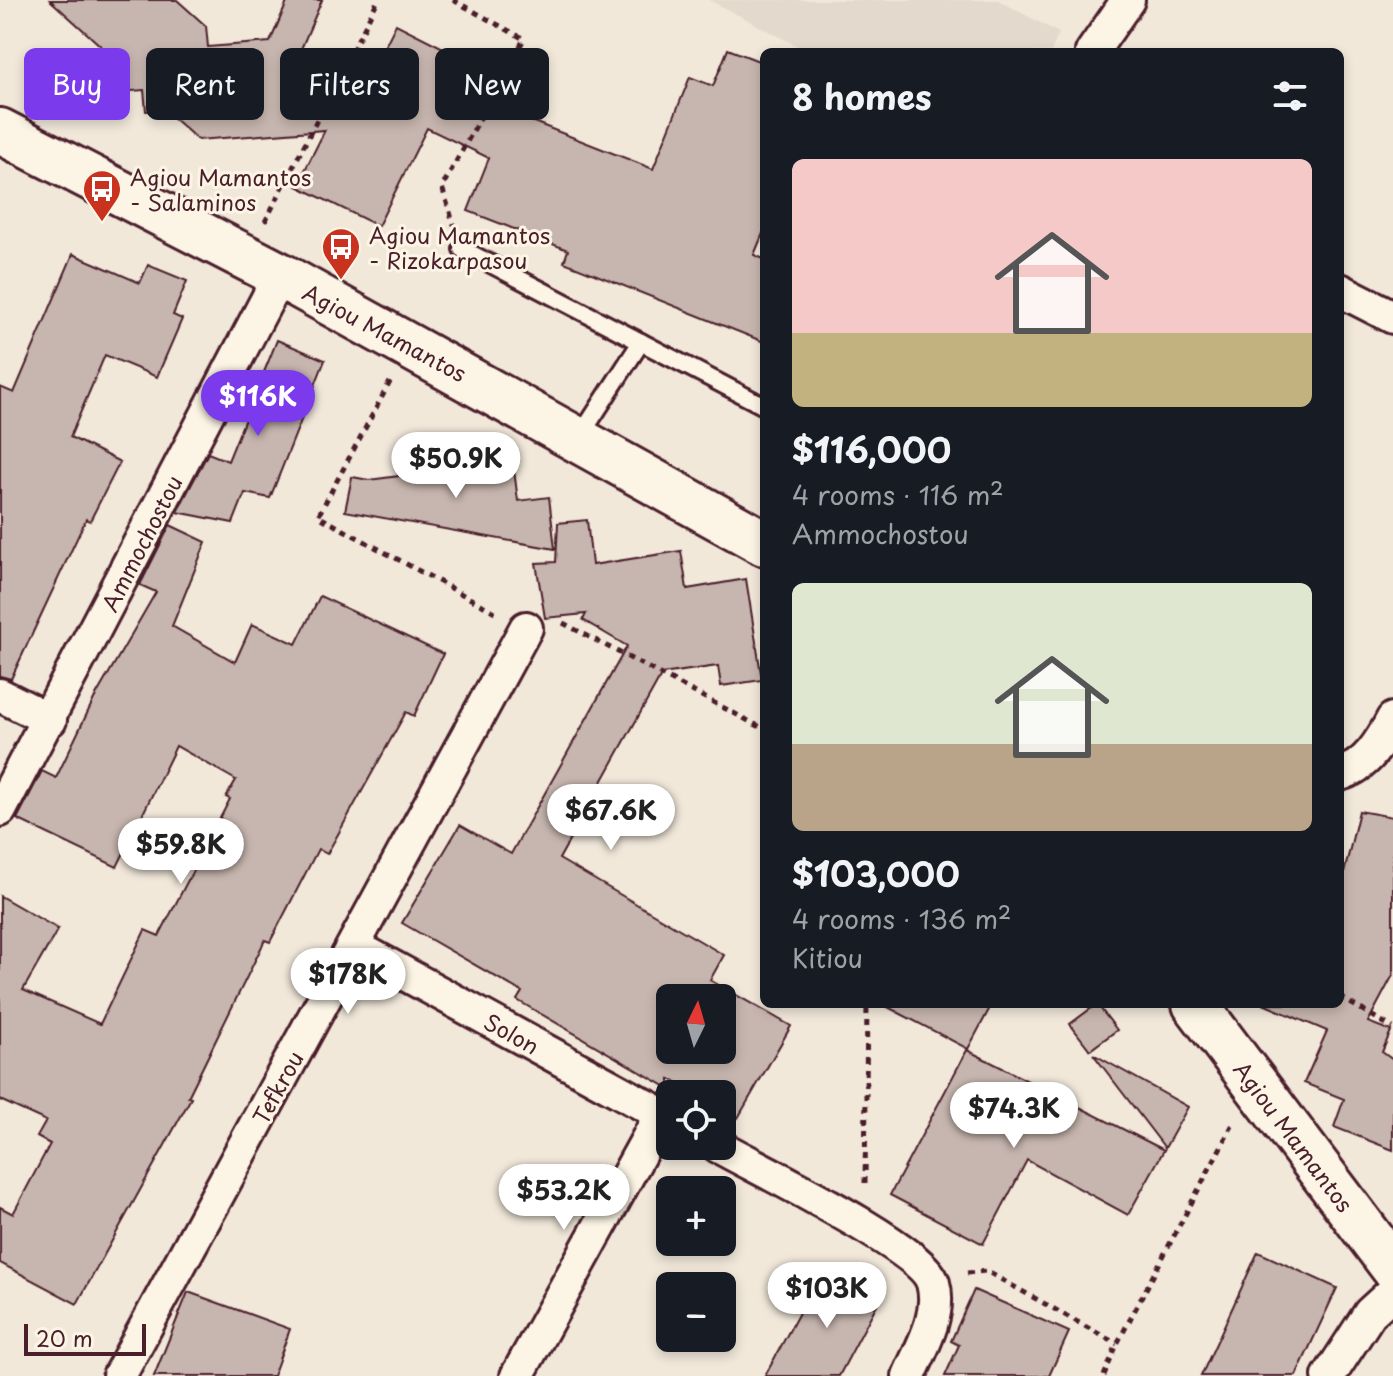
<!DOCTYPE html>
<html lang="en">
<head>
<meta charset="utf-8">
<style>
  :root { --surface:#171b24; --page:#242831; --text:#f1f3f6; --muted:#9ea1a6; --accent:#7c3aed }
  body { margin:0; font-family:"Playpen Sans",sans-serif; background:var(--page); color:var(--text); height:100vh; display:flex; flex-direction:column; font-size:30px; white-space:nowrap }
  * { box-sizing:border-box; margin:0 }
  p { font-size:26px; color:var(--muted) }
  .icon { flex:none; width:44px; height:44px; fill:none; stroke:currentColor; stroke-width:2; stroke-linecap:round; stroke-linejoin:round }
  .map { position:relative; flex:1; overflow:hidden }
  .panel { position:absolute; left:760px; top:48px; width:584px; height:960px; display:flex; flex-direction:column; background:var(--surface); border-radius:12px; box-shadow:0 4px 12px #0003 }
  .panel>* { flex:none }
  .hud { position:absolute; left:24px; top:48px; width:616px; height:72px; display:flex; gap:16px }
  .needle { width:52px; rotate:5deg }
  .fabs { position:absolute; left:656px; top:984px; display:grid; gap:16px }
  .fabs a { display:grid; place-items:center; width:80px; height:80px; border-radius:12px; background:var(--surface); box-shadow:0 4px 12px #0003; font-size:40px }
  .scale { position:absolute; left:24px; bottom:20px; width:122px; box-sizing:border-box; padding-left:8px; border:4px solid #4a1f2b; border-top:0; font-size:22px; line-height:28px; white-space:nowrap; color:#4a1f2b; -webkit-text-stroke:6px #fcf5e5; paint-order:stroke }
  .price { position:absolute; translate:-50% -68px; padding:0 18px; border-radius:28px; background:#fff; color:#222; font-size:26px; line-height:52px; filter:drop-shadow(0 2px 4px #0008) }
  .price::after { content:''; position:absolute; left:50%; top:48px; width:24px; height:18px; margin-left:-12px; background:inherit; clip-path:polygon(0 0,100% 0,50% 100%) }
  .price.selected { background:var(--accent); color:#fff }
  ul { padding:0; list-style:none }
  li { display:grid; align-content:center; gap:16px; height:424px; padding:0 32px }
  li span { display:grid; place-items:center; height:248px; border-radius:12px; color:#555 }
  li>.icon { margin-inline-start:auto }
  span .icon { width:144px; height:144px; fill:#fffc; stroke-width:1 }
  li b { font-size:34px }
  h2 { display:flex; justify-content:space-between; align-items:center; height:96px; padding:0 32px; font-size:34px }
  .tag { padding:0 28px; border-radius:12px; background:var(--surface); box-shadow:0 4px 12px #0003; font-size:28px; line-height:72px }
  .tag.selected { background:var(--accent); color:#fff }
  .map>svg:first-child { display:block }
  .built { fill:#e4d9cd }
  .building { fill:#c7b6af; stroke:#4a1f2b; stroke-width:2; fill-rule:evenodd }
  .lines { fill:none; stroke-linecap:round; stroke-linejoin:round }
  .lane-casing { stroke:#4a1f2b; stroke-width:22 }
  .street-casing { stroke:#4a1f2b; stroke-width:38 }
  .secondary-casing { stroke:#4a1f2b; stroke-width:50 }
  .path { stroke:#4a1f2b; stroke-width:5; stroke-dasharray:6 6; stroke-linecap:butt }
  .lane { stroke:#fcf5e5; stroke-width:16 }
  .street { stroke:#fcf5e5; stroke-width:32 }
  .secondary { stroke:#fcf5e5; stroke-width:44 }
  .labels { text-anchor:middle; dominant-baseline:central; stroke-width:6; stroke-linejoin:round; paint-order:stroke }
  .poi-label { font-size:22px; fill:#4a1f2b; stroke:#fcf5e5; text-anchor:start }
  .street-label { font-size:22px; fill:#4a1f2b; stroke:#fcf5e5 }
</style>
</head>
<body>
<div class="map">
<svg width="1393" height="1376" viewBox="0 0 1393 1376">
  <rect width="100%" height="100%" fill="#f1e8da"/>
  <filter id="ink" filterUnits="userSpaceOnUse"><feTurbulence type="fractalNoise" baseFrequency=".0125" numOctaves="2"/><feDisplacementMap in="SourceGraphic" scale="16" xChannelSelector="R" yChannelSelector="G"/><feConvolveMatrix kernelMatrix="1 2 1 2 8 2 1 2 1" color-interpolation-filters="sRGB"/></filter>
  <g filter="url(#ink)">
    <polygon class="built" points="709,0 998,0 1059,33 1051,52 809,52"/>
    <g class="building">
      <polygon points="50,0 177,0 206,26 208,47 270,42 288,0 322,0 301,49 368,80 396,24 479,66 465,95 653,169 690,77 713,86 728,49 764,63 764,231 754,255 764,259 764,342 564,262 568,250 468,211 489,158 427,128 378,226 297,186 325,130 198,140 164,110 146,111 144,90 106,93 102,47"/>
      <polygon points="73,254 140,283 148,265 187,281 173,315 182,319 157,377 105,355 70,437 120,462 90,521 86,519 11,679 0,676 0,387 14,393"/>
      <polygon points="277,340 325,360 270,498 245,493 233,523 177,512 208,453 228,461"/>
      <polygon points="476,446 479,474 514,470 518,501 549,497 555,549 345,511 352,477 369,480 414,474 417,453"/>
      <path d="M587 520 592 565 681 551 687 589 746 579 762 680 721 686 718 666 662 674 559 859 724 955 710 980 791 1026 738 1118 722 1109V1094H696L670 1079V1089L517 1000 522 992 402 923 460 825 511 854 627 646 583 620 586 614 545 618 536 563 556 562 558 523ZM670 998H722V1050H670Z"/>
      <polygon points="170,525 206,542 172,626 235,662 252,624 296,644 320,596 443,654 414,716 406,712 327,854 318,849 270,942 265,940 188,1097 191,1098 77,1304 0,1263 0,1207 13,1214 50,1144 37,1137 46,1121 0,1100 0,896 58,929 23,990 100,1024 145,930 159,936 230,799 226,797 236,780 176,746 117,867 17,819 42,771 56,778 94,699 156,592 140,585"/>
      <polygon points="1359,811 1393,817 1393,975 1368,1022 1391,1031 1382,1052 1393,1060 1393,1150 1334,1127 1344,1099 1304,1083 1327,1031 1263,1004 1340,1004 1340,890"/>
      <polygon points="882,1004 992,1004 968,1049"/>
      <polygon points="1097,1004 1117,1030 1090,1050 1070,1024"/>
      <polygon points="967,1050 1164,1150 1128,1215 1027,1160 983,1244 890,1195"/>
      <polygon points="1093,1054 1188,1107 1165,1148"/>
      <polygon points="1258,1252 1337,1288 1296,1376 1201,1376"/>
      <polygon points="839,1270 883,1293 839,1376 765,1376 810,1292 823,1299"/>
      <polygon points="974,1290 1069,1332 1049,1376 945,1376 959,1345 951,1341"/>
      <polygon points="188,1292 290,1329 273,1376 154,1376"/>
    </g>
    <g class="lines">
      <g class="lane-casing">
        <g id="lane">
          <polyline points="462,249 764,406"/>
          <polyline points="579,438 641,342"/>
        </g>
      </g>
      <g class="street-casing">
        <g id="street">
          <polyline points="1092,52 1128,0"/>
          <polyline points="1340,290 1393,317"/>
          <polyline points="0,695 50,720"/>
          <path d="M1340 774C1366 767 1381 742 1393 719"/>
          <polyline points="0,810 280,275"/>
          <polyline points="354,946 670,1119"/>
          <path d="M718 1146C757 1168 923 1248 933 1283 942 1315 921 1348 909 1376"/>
          <polyline points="119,1376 526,628"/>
          <polyline points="517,1376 661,1115"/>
          <polyline points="1329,1376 1370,1313 1393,1292"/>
        </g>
      </g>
      <g class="secondary-casing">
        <g id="secondary">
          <polyline points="0,131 280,275 764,543"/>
          <polyline points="1195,1004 1393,1267"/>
        </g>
      </g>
      <g class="path">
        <polyline points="453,0 524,39 442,187 454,225"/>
        <polyline points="265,222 378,0"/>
        <polyline points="390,382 318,516 495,612"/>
        <polyline points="563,623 764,729"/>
        <polyline points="1340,997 1393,1028"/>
        <polyline points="865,1183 867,1004"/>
        <polyline points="967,1273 986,1271 1117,1344"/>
        <polyline points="1104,1376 1117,1344 1233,1124"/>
      </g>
      <use href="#lane" class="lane"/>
      <use href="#street" class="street"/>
      <use href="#secondary" class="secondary"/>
    </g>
  </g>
  <defs>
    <g id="bus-pin" transform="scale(2)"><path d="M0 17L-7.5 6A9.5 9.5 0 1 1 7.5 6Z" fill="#c8321e" stroke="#fcf5e5"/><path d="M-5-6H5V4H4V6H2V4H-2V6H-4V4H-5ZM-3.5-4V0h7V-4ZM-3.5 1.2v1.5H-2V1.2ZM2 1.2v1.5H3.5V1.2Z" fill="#fff"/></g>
  </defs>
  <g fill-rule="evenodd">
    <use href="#bus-pin" x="102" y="189"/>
    <use href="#bus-pin" x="341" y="247"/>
  </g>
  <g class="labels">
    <g class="poi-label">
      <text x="130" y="176">Agiou Mamantos<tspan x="130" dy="25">- Salaminos</tspan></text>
      <text x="369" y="234">Agiou Mamantos<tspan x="369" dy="25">- Rizokarpasou</tspan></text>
    </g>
    <g class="street-label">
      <text transform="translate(385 332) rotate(28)">Agiou Mamantos</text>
      <text transform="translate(141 543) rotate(-63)">Ammochostou</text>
      <text transform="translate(512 1033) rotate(29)">Solon</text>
      <text transform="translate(277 1087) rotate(-61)">Tefkrou</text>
      <text transform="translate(1294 1136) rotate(53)">Agiou Mamantos</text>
    </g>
  </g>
</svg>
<div class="fabs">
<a><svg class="needle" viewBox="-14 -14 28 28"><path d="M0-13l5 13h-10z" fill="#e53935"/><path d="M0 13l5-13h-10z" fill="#9ea1a6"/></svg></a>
<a><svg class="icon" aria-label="locate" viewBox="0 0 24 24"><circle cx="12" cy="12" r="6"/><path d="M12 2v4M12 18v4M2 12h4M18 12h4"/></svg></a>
<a>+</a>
<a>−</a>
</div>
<div class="scale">20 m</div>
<b class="price selected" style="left:258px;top:438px">$116K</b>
<b class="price" style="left:456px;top:500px">$50.9K</b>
<b class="price" style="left:611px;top:852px">$67.6K</b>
<b class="price" style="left:181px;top:886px">$59.8K</b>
<b class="price" style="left:348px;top:1016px">$178K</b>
<b class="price" style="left:1014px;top:1150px">$74.3K</b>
<b class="price" style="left:564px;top:1232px">$53.2K</b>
<b class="price" style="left:827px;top:1330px">$103K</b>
<div class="hud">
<a class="tag selected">Buy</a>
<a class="tag">Rent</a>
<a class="tag">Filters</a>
<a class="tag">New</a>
</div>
<section class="panel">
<h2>8 homes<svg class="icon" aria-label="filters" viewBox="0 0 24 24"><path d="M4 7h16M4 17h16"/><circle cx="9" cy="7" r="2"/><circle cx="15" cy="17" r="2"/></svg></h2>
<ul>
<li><span style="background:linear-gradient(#f6c9c9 70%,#c2b280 0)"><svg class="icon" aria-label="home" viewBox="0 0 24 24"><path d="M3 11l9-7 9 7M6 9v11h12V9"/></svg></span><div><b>$116,000</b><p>4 rooms · 116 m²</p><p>Ammochostou</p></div></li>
<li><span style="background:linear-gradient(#dfe7d0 65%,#b9a48a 0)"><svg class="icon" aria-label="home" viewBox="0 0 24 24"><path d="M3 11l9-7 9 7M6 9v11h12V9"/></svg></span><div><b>$103,000</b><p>4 rooms · 136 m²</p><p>Kitiou</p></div></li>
</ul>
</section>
</div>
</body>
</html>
